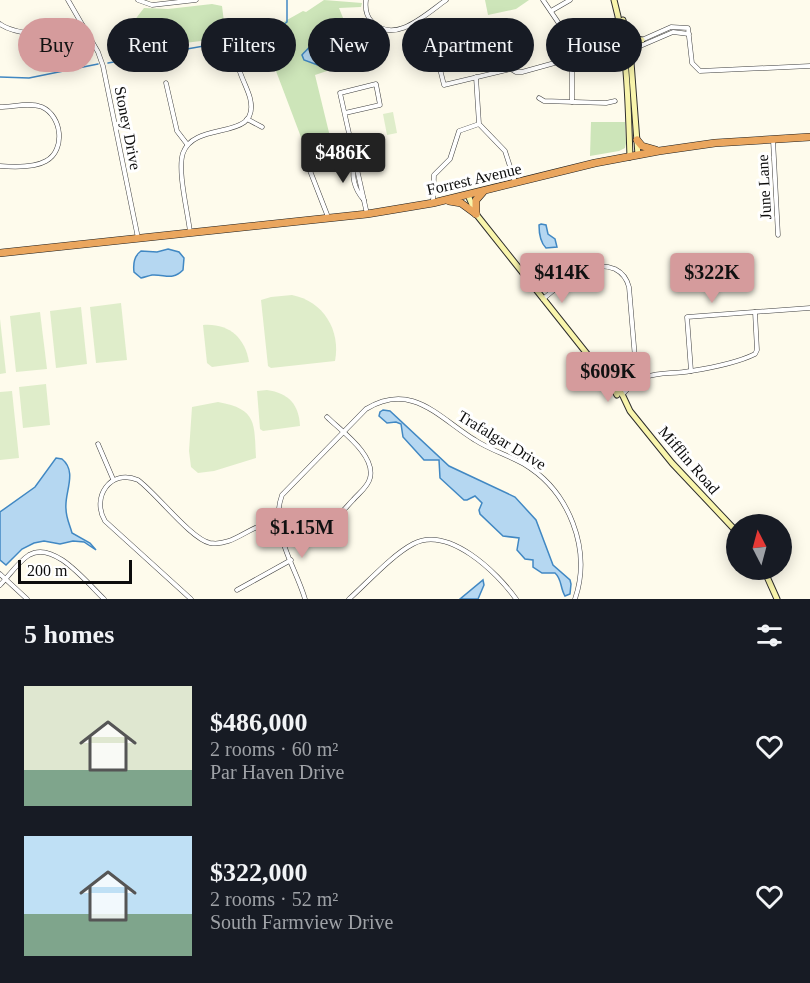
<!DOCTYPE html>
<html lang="en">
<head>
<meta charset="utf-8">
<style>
  :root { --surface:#171b24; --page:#242831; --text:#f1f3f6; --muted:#9ea1a6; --accent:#d59b9c }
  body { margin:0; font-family:"Times New Roman",serif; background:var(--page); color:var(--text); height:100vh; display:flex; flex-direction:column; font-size:22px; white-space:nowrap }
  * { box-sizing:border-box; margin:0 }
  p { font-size:20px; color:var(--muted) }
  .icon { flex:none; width:33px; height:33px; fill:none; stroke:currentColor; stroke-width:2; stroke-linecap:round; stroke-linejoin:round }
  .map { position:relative; height:599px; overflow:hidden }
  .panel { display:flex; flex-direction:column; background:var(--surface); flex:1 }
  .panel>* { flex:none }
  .hud { position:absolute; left:18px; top:18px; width:774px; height:54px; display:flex; gap:12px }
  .needle { width:39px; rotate:354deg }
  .tools { position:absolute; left:726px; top:514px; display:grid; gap:12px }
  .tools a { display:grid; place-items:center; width:66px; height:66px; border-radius:50%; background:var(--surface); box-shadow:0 3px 15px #0003; font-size:30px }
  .scale { position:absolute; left:18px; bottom:15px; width:114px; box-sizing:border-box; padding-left:6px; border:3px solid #0c0c0c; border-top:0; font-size:16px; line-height:21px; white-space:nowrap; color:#0c0c0c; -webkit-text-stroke:4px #fff; paint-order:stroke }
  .price { position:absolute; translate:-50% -51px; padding:0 14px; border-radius:6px; background:var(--accent); color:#111; font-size:20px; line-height:39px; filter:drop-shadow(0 2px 3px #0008) }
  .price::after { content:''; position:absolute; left:50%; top:36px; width:18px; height:14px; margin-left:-9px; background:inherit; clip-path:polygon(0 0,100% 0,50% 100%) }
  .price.active { background:#222; color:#fff }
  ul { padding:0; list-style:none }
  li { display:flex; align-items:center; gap:18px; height:150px; padding:0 24px }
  li span { display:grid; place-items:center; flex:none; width:168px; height:120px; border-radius:0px; color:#555 }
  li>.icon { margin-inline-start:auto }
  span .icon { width:72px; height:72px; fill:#fffc; stroke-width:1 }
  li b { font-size:26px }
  h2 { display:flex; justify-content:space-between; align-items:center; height:72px; padding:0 24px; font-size:26px }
  .pill { padding:0 21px; border-radius:27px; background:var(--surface); box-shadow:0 3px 15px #0003; font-size:21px; line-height:54px }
  .pill.active { background:var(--accent); color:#111 }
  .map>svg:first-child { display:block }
  .green { fill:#cde5b9 }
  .pitch { fill:#dfedca }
  .water { fill:#b5d7f1; stroke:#4188c3; stroke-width:1.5 }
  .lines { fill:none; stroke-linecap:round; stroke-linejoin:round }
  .stream { stroke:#4188c3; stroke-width:1.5 }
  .street-casing { stroke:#3f3f3f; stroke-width:5 }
  .secondary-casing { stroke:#2e2e2e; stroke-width:7 }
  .highway-casing { stroke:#1d1d1d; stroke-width:8 }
  .street { stroke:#fff; stroke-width:4 }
  .secondary { stroke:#f9f5ac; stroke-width:5 }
  .highway { stroke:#eaa65e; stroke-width:7 }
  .labels { text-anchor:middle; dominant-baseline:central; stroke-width:6; stroke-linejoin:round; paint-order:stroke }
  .street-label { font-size:16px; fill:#0c0c0c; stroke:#fff }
</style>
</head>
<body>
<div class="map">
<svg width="810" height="599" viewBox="0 0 810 599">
  <rect width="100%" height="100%" fill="#fefbec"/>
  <g class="green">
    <polygon points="324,0 362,3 361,7 339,8 360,60 315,75 333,149 307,153 262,34 303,11 306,12"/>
    <polygon points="485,0 529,0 516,9 488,15"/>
    <polygon points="212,4 222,6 226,38 126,50 120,39 144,8 168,9"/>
    <polygon points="591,122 625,122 626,143 625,148 619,151 590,156"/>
  </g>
  <g class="pitch">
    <polygon points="393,112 397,133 387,135 383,114"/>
    <path d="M292 295C323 301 341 330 335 361L271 368 268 366 261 300 271 297Z"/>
    <polygon points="121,303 127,360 96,363 90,307"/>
    <polygon points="81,307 87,364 56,368 50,311"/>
    <polygon points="40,312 47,369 16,372 10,316"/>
    <polygon points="0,319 6,373 0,374"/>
    <path d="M203 325C228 323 245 337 249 362L212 367 207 363Z"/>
    <polygon points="46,384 50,425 23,428 19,387"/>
    <path d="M267 390C289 393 299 405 300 426L263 431 260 429 257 391Z"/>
    <polygon points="12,391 19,458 0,460 0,392"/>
    <path d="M218 402C258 409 254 424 256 458L214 471 198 473 191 467 189 451 192 407Z"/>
  </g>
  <g class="water">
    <path d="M336 23C342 33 336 45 341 56L338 61 323 67 304 60 302 55C305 51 310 48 312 43 319 27 315 24 336 23Z"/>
    <path d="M541 224 546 225 548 234 555 239 557 247 546 248C540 242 539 233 539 225Z"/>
    <path d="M168 249 179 252 184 258 183 270C172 281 165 274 152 275 148 276 145 277 141 278L134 272C133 264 134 256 141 251L157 252Z"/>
    <path d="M383 410 390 411 449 466 515 497 536 520 553 565 570 580 571 584 570 594 565 596C560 588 562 579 555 573H542L533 567V560L525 559 517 550 519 538 503 536 480 514 479 510 482 503 475 496 467 500H464L440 478 439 460H424L403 437 401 424 396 422 387 423 379 416 380 412Z"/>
    <path d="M56 458 62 459C78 472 64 493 66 509 66 518 70 525 72 533L90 543 96 550 84 542 73 541 60 544 44 541 34 543 22 549 6 565 0 560V512L35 487Z"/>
    <polygon points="483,580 484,585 478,599 460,599"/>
  </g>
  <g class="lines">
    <g class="stream">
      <polyline points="108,63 260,36 276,30 287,22 287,0"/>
      <polyline points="0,77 29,78 98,64"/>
    </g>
    <g class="street-casing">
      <g id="street">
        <polyline points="68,0 98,52 103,66 138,238"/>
        <polyline points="138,0 152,5 196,0"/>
        <path d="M366 0C365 8 366 16 372 22 395 45 426 14 446 0"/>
        <polyline points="543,0 562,28 572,65 572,102"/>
        <polyline points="551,11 570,0"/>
        <path d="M0 24C14 34 54 38 70 33 74 31 79 29 83 26"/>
        <polyline points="622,49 638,47 673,32 689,34"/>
        <polyline points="511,69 504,37 436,53 444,85 511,69 516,72 522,72 587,54 635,43 671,27 688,28 692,63 700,71 810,66"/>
        <polyline points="476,77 479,124 505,151 515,182"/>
        <polyline points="166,83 177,131 187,144"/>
        <polyline points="539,98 544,101 606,103 615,101"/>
        <path d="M0 107C13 107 29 102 42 107 62 116 66 150 46 161 34 168 13 167 0 166"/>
        <polyline points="345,113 380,105 376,84 340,93 367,214"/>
        <polyline points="247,119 262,127"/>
        <polyline points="773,140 778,235"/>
        <path d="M355 160C351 175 354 189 364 200"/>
        <polyline points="307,163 328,217"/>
        <polyline points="433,202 434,175 450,159 459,131 479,124"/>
        <path d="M190 232C188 213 177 170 183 153 195 119 261 143 250 98 248 90 243 81 240 72"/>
        <path d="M543 299C563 283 587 258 615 269 623 273 627 279 629 287L635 358 642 378"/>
        <polyline points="691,371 687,317 810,308"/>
        <path d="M622 395C646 368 661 376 691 371 710 368 739 362 755 354L757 350 755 312"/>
        <polyline points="98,444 113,479"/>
        <polyline points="0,574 27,599"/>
        <path d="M0 585C9 576 18 562 29 555 54 540 87 583 104 599"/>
        <polyline points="237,590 291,560"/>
        <path d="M191 599 105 521C91 498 110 468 138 480 156 493 191 539 210 543 232 547 249 526 270 523 288 521 308 527 325 523 337 520 345 508 353 500 359 493 368 487 370 478 376 455 341 431 327 417"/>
        <path d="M305 599C295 565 269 531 282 495L366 409C412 381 439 418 475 440 490 450 508 455 524 464 569 491 592 549 575 599"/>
        <path d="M349 599C367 583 392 555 413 544 448 525 497 572 516 599"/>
      </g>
    </g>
    <g class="secondary-casing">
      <g id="secondary">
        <path d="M614 0C628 51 628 104 630 157"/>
        <polyline points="623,20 630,49 638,155"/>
        <polyline points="628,34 631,38 642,40"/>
        <polyline points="468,195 476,214 611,384 617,395"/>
        <polyline points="616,389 622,394 630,411 672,463 736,531"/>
        <polyline points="764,570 777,599"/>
      </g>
    </g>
    <g class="highway-casing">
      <g id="highway">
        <polyline points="637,140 642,146 656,150"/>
        <polyline points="449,201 461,203 476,214"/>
        <polyline points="476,214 476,200 483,192"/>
        <polyline points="0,253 367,214 433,203 595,163 659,151 715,143 810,137"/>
      </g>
    </g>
    <use href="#street" class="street"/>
    <use href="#secondary" class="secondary"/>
    <use href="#highway" class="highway"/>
  </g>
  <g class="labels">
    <g class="street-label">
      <text transform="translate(128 128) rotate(79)">Stoney Drive</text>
      <text transform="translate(474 179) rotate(-13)">Forrest Avenue</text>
      <text transform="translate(764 187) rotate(-93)">June Lane</text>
      <text transform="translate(502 440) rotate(31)">Trafalgar Drive</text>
      <text transform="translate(689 460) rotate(49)">Mifflin Road</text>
    </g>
  </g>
</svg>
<div class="tools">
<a><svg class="needle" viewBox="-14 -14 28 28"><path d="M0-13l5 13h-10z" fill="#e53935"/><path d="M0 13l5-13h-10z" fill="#9ea1a6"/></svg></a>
</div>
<div class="scale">200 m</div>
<b class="price active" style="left:343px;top:184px">$486K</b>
<b class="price" style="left:562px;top:304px">$414K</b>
<b class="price" style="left:712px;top:304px">$322K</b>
<b class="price" style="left:608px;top:403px">$609K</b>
<b class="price" style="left:302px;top:559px">$1.15M</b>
<div class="hud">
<a class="pill active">Buy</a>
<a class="pill">Rent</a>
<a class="pill">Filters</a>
<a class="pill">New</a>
<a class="pill">Apartment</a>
<a class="pill">House</a>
</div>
</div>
<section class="panel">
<h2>5 homes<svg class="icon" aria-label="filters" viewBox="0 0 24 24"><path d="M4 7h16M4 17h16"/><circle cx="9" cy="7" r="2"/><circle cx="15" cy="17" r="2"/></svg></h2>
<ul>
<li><span style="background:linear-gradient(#dfe7d0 70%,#7fa58c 0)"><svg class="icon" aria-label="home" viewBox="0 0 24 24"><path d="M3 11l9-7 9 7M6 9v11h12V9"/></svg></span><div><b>$486,000</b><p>2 rooms · 60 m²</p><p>Par Haven Drive</p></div><svg class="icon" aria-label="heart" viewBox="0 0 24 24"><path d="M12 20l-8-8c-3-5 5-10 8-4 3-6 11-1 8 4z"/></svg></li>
<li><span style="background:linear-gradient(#bfe0f5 65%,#7fa58c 0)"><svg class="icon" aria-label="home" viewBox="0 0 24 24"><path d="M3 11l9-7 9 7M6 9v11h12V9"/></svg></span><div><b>$322,000</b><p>2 rooms · 52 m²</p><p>South Farmview Drive</p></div><svg class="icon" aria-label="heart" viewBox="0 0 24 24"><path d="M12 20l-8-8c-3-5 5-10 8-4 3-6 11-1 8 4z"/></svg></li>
</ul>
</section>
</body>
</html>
